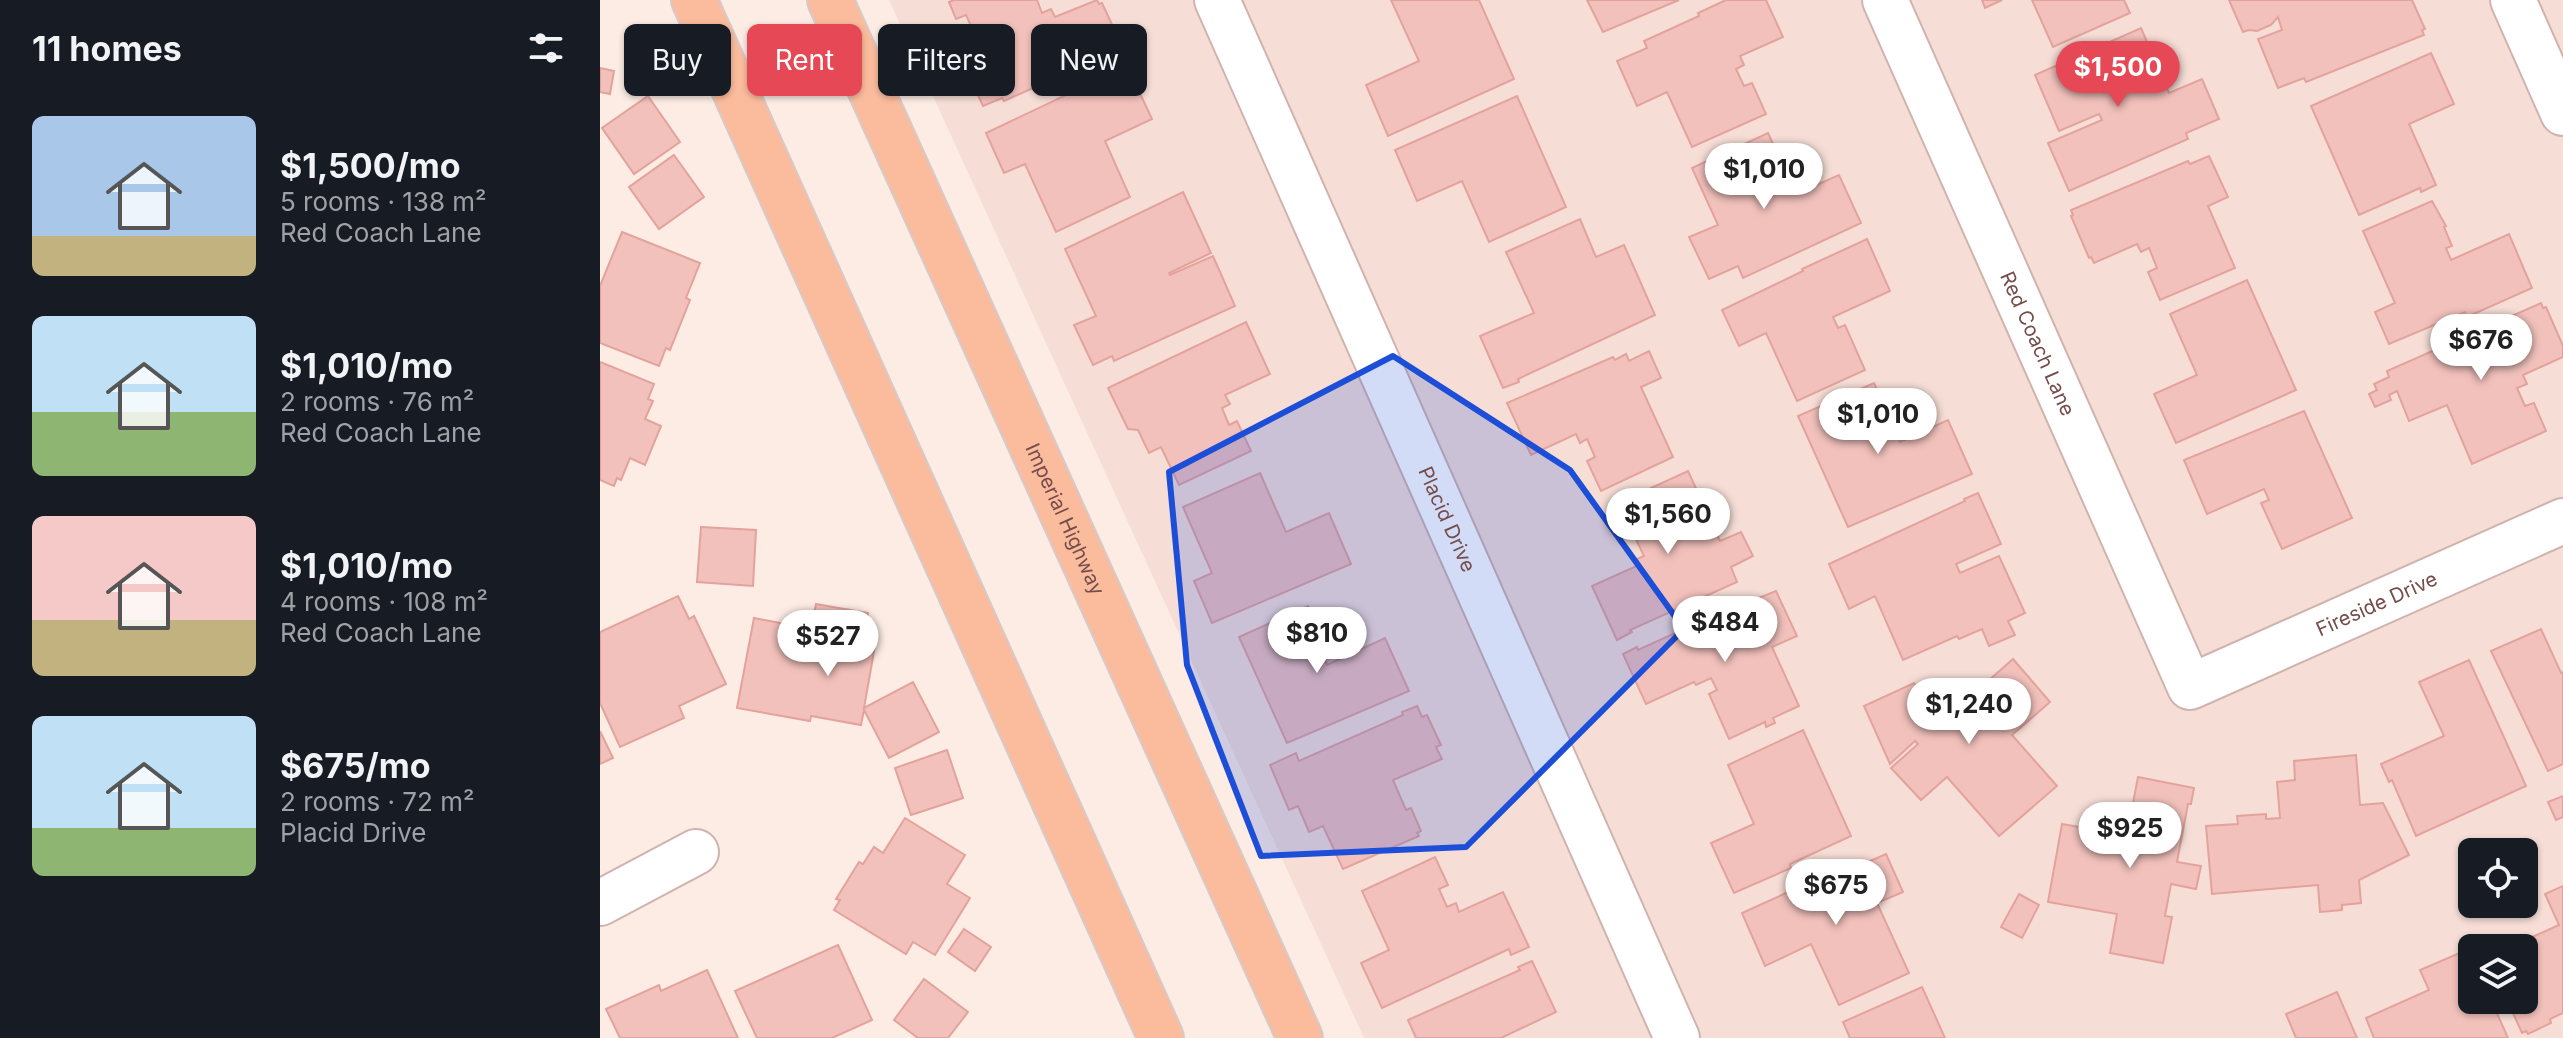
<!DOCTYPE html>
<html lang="en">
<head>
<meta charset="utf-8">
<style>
  :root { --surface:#171b24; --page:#20242c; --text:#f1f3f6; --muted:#9ea1a6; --accent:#e64955 }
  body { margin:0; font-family:Inter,sans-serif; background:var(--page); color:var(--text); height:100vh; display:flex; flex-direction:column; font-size:30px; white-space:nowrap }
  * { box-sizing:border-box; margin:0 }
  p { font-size:26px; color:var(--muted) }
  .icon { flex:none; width:44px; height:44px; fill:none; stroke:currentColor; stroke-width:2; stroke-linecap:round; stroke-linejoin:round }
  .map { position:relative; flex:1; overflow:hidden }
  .side { display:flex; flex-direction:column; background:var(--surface); width:600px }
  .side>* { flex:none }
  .banner { position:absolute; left:24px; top:24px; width:760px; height:72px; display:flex; gap:16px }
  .controls { position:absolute; left:1858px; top:838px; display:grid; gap:16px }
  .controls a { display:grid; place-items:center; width:80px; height:80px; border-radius:12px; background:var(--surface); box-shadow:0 2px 6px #0004; font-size:40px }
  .price { position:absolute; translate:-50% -68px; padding:0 18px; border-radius:28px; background:#fff; color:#222; font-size:26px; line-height:52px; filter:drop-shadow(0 2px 4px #0008) }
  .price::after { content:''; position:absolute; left:50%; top:48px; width:24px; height:18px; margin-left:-12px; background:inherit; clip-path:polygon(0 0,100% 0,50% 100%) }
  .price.selected { background:var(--accent); color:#fff }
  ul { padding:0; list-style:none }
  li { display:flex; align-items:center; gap:24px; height:200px; padding:0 32px }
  li span { display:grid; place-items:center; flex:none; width:224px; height:160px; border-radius:12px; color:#555 }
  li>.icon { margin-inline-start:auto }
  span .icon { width:96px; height:96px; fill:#fffc; stroke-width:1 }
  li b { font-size:34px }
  h2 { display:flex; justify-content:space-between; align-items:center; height:96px; padding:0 32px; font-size:34px }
  .pill { padding:0 28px; border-radius:12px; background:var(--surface); box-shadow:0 2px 6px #0004; font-size:28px; line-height:72px }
  .pill.selected { background:var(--accent); color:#fff }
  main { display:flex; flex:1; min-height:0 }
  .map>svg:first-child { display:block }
  .residential { fill:#f6ded6; fill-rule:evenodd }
  .building { fill:#f2c1bc; stroke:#e4a29c; stroke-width:2 }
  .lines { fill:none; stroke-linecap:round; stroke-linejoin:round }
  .minor-casing { stroke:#d0b3ae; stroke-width:48 }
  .major-casing { stroke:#d6c9c9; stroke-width:48 }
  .minor { stroke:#fff; stroke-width:44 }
  .major { stroke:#fbbc9d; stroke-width:44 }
  .marked { fill:#1d4ed8; fill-opacity:0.2; stroke:#1d4ed8; stroke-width:6; stroke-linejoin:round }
  .labels { text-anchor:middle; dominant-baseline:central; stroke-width:6; stroke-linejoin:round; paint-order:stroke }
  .street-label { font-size:20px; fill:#754c4a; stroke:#fff1eb }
</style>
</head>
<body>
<main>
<section class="side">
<h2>11 homes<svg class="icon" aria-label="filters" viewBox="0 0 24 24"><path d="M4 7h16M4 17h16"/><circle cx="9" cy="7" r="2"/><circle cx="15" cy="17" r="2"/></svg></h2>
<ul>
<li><span style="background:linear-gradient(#a9c7e8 75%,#c2b280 0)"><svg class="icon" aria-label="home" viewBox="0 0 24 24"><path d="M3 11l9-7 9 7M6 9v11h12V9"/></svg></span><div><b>$1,500/mo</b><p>5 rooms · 138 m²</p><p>Red Coach Lane</p></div></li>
<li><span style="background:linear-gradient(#bfe0f5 60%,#8fb573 0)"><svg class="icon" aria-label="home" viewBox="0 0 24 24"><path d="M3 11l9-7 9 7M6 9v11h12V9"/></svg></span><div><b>$1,010/mo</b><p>2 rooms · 76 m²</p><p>Red Coach Lane</p></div></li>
<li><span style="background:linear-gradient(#f6c9c9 65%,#c2b280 0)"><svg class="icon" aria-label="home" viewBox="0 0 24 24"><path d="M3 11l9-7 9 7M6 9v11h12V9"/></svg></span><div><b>$1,010/mo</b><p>4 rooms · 108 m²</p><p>Red Coach Lane</p></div></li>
<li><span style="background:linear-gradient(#bfe0f5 70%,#8fb573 0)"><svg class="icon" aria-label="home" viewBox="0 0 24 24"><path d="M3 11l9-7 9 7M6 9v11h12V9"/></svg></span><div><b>$675/mo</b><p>2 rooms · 72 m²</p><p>Placid Drive</p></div></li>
</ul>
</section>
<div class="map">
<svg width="1963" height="1038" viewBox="0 0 1963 1038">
  <rect width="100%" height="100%" fill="#fcece4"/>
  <path class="residential" d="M289 0H1963V1038H764ZM1872 852H1924V904H1872ZM1872 948H1924V1000H1872Z"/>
  <g class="building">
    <polygon points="354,0 437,0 442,13 451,9 455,17 497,0 499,4 502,3 521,44 518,45 521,52 506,59 505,56 404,101 402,98 383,106 365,67 384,58 381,49 364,57 356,40 374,32 366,15 356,19 349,2"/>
    <polygon points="791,0 879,0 914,79 788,136 766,85 819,61"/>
    <polygon points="987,0 1079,0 1003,32"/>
    <polygon points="1126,0 1166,0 1183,37 1140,56 1144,65 1136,69 1144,86 1152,83 1166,114 1092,147 1067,92 1037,106 1017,61 1047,48 1044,41 1099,16 1098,13"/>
    <polygon points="1382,0 1402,0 1385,8"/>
    <polygon points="1432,0 1524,0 1530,13 1453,47"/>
    <polygon points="1629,0 1812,0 1825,29 1822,30 1824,35 1706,82 1704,78 1678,88 1658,39 1682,30 1678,17 1671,25 1657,31 1649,30 1643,32"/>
    <polygon points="1541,28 1569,93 1602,79 1619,119 1586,133 1588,139 1469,191 1448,143 1502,120 1499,114 1459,131 1435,75"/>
    <polygon points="1831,53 1854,104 1809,124 1836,185 1821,192 1820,188 1759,215 1711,106"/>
    <polygon points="527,66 552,119 505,141 530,197 456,232 425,164 404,173 386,133"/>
    <polygon points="0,68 14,71 10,94 0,92"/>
    <polygon points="48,96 80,142 34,174 2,128"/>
    <polygon points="917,96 966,207 889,242 862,181 817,201 795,150"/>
    <polygon points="1168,133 1196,194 1239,175 1261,223 1143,278 1138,266 1109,279 1089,237 1118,225 1092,168"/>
    <polygon points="74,155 104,197 59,229 29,187"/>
    <polygon points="1609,156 1628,197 1608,206 1635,268 1560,300 1548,272 1557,268 1549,248 1541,252 1537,244 1494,263 1491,257 1489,258 1471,216 1473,215 1471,210 1588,161 1590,164"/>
    <polygon points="583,192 611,253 569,273 570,275 613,256 635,306 514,361 512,356 493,365 474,325 496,316 465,249"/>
    <polygon points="1832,201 1846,226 1844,227 1852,246 1846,248 1851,260 1909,234 1932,288 1867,317 1865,312 1789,344 1775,312 1795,303 1763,231"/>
    <polygon points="980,219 996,257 1024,245 1055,315 918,379 919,382 903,388 880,336 934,313 906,252"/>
    <polygon points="22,232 100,263 86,298 90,300 70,350 66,348 59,366 0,343 0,286"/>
    <polygon points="1267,239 1290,291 1233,317 1238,328 1245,325 1265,370 1197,401 1166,333 1139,346 1122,310 1203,271 1202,269"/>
    <polygon points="1647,280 1696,390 1576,443 1554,394 1597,375 1570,314"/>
    <polygon points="1941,303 1943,308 1946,307 1963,346 1963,357 1923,375 1927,384 1917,388 1925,406 1934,403 1946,431 1872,464 1847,405 1809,421 1797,391 1789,395 1791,400 1775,407 1769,394 1777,390 1774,384 1789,377 1787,371"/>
    <polygon points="646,322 670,374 625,395 630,404 622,408 629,425 637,421 651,451 579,485 561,447 549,453 538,430 528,429 508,388"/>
    <polygon points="1049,351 1061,378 1041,387 1073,457 1001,491 987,461 995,457 987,439 980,443 976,434 931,455 907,403 1013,357 1015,360 1026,354 1029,361"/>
    <polygon points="0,362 54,384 48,399 53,401 45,419 61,426 45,465 30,458 21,480 17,478 14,486 0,480"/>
    <polygon points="1274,383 1300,442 1348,420 1372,474 1248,527 1198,416"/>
    <polygon points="1704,411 1752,518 1682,549 1661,503 1669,500 1664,489 1607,514 1584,460"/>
    <polygon points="1088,471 1120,541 1141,532 1153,556 1131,567 1137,582 1030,630 1032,632 1017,640 992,586 1039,565 1037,559 1044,556 1034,535 1029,538 1014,505"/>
    <polygon points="660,473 686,532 729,513 751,564 612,623 594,581 612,573 583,507"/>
    <polygon points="1378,493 1401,544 1356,564 1360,573 1399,556 1425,613 1408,621 1415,635 1389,646 1382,629 1359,639 1357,636 1303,660 1275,596 1249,609 1229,564 1365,501 1364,499"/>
    <polygon points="101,527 156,530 153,586 97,582"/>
    <polygon points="1176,591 1197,636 1172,647 1199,706 1173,718 1175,723 1166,727 1165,722 1129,739 1109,694 1117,690 1111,678 1096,685 1094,682 1046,704 1023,654 1037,647 1038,650 1117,614 1115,611 1124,607 1126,611"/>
    <polygon points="78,596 89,619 94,616 126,684 79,706 84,718 20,747 0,703 0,632"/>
    <polygon points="216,604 268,613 263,637 276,640 264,708 313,682 339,732 289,758 264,710 261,725 211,716 210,721 137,708 154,618 211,629"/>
    <polygon points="708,606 729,650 722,653 727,665 785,638 809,691 687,743 639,637"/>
    <polygon points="1941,629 1961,673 1963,672 1963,764 1948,771 1891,651"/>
    <polygon points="1413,659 1450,702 1412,735 1457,786 1399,836 1347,777 1321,800 1291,768 1318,744 1315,741 1290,764 1264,706 1314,683 1335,728"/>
    <polygon points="1869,660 1926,786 1816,836 1792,780 1789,782 1781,764 1844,736 1819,682"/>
    <polygon points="817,706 822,717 827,715 841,745 836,747 842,759 793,780 806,810 811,808 821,831 817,833 819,836 743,869 723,826 709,832 698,806 689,810 670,765 696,753 699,761 803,715 802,712"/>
    <polygon points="1203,730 1251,836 1190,864 1191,868 1134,893 1111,843 1154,824 1128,765"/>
    <polygon points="0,731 13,758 0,764"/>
    <polygon points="347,750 363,798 311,815 295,768"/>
    <polygon points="1756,755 1760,805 1783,803 1809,855 1759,880 1761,903 1742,905 1742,910 1720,912 1718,885 1612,894 1606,826 1638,824 1637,816 1666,814 1666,819 1680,818 1677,782 1695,780 1694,761"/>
    <polygon points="1538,777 1594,788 1591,804 1588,804 1577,862 1601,866 1596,889 1571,884 1565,916 1572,917 1563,963 1510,953 1517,914 1448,902 1462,824 1512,833 1510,843 1525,845"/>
    <polygon points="1963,796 1963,817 1956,820 1948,802"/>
    <polygon points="305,818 365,855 347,884 370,898 335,955 313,942 306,954 234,910 240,900 236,899 259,862 263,864 274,847 283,853"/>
    <polygon points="1286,854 1303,892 1277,903 1309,973 1239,1005 1211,944 1165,966 1142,913 1259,860 1261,865"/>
    <polygon points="835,857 848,885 839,889 847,907 856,903 859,912 903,892 929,947 911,955 909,949 782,1008 761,963 789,950 762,891"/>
    <polygon points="1963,886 1963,1013 1950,1019 1951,1023 1928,1034 1926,1031 1922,1033 1907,1000 1924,1000 1924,948 1908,948 1959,925 1945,894"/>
    <polygon points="1419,894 1439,905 1422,938 1401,927"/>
    <polygon points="364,929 391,947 375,971 348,952"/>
    <polygon points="238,945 272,1020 232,1038 157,1038 135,991"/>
    <polygon points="1862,952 1872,971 1872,1000 1891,1000 1908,1038 1774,1038 1766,1018 1829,990 1820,970"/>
    <polygon points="932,961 956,1012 901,1038 816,1038 808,1020 920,970 918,967"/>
    <polygon points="107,970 138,1038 20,1038 6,1009 59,985 61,991"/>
    <polygon points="324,979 368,1012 348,1038 318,1038 294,1020"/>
    <polygon points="1322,987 1345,1038 1250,1038 1243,1022"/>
    <polygon points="1737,992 1757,1038 1696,1038 1686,1014"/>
  </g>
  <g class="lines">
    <g class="minor-casing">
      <g id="minor">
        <path id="s1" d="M617 0 1077 1038"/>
        <path id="s2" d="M1285 0 1590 687 1963 521"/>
        <polyline points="1913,0 1963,113"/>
        <polyline points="0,903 96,852"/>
      </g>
    </g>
    <g class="major-casing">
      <g id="major">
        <polyline points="94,0 561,1038"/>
        <path id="s3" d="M230 0 700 1038"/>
      </g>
    </g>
    <use href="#minor" class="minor"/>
    <use href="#major" class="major"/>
  </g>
  <path class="marked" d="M793 356 970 470 1084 629 866 847 661 856 587 665 569 472Z"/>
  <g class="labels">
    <g class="street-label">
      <text stroke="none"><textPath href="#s2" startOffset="376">Red Coach Lane</textPath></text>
      <text stroke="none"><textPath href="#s3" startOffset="570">Imperial Highway</textPath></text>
      <text stroke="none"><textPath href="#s1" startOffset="568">Placid Drive</textPath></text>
      <text stroke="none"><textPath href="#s2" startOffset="956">Fireside Drive</textPath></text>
    </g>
  </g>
</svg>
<div class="controls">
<a><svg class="icon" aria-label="locate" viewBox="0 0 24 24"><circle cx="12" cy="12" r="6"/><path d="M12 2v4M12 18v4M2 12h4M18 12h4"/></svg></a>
<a><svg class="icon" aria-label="layers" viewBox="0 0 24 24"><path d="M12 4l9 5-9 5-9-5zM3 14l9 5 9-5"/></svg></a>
</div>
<b class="price selected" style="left:1518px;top:109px">$1,500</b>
<b class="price" style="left:1164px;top:211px">$1,010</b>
<b class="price" style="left:1881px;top:382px">$676</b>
<b class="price" style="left:1278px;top:456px">$1,010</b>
<b class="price" style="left:1068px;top:556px">$1,560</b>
<b class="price" style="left:1125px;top:664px">$484</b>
<b class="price" style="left:717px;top:675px">$810</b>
<b class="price" style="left:228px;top:678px">$527</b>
<b class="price" style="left:1369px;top:746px">$1,240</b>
<b class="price" style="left:1530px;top:870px">$925</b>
<b class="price" style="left:1236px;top:927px">$675</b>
<div class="banner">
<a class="pill">Buy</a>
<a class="pill selected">Rent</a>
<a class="pill">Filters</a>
<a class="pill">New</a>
</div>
</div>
</main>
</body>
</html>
